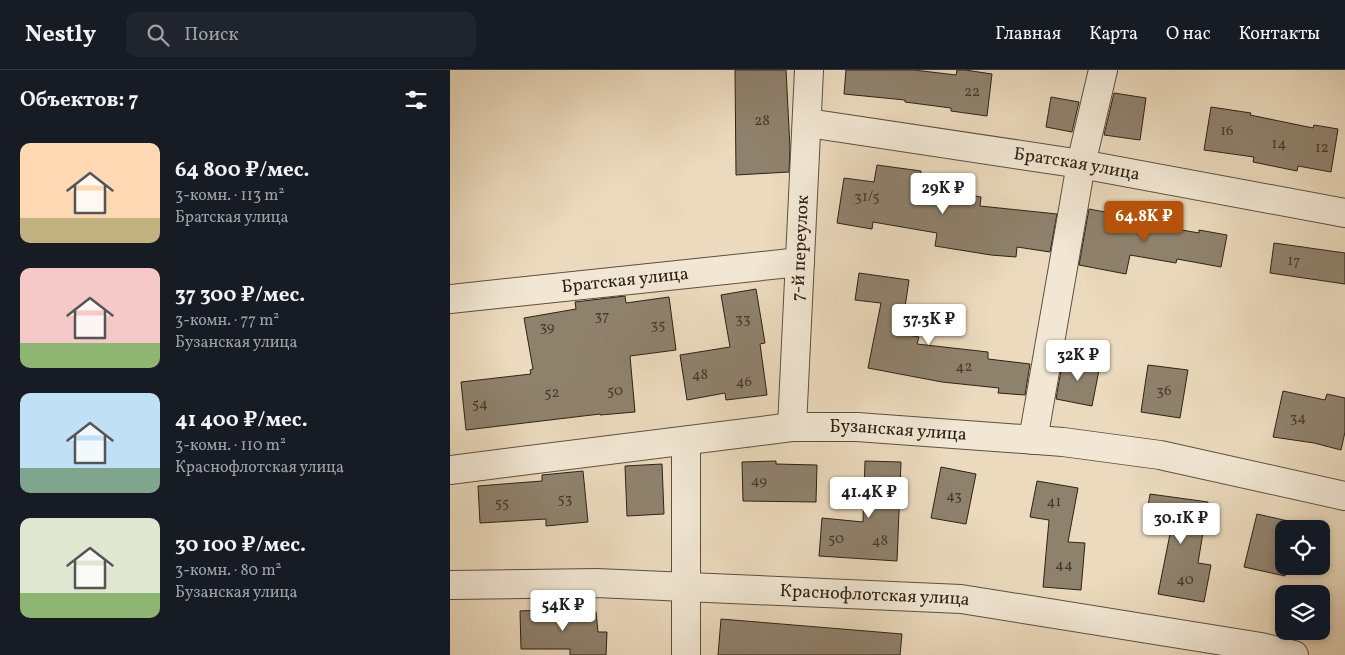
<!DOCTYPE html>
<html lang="ru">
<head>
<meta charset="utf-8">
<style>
  :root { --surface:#171b24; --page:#20242c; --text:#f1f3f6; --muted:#9ea1a6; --line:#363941; --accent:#b45309 }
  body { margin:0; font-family:Vollkorn,serif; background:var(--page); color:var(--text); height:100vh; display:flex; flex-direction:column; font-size:19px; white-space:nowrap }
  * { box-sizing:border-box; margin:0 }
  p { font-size:16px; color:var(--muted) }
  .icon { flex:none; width:28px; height:28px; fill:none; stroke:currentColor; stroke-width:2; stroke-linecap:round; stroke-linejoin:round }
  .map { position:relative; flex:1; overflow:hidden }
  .sheet { display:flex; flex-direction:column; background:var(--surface); width:450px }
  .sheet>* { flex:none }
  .fabs { position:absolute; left:825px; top:450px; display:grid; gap:10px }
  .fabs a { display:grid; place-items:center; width:55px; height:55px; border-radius:10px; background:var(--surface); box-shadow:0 2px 8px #0003; font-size:25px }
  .price { position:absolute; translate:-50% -42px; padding:0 11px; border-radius:5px; background:#fff; color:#222; font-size:16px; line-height:32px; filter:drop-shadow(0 1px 2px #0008) }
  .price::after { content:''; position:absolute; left:50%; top:30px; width:15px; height:11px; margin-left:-8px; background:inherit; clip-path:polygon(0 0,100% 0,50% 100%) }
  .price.active { background:var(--accent); color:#fff }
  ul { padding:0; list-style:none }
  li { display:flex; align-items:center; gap:15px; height:125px; padding:0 20px }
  li span { display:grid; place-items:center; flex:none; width:140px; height:100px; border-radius:10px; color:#555 }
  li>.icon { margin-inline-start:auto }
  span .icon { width:60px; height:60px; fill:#fffc; stroke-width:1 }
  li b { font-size:21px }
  h2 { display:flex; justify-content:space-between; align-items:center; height:60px; padding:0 20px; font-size:21px }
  header { display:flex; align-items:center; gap:30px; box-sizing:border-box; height:70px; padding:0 25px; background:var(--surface); border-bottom:1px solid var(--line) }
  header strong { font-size:24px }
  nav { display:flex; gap:28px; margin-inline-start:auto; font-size:18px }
  .search { width:350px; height:45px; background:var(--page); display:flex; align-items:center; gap:12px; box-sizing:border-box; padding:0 18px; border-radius:10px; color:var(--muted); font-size:19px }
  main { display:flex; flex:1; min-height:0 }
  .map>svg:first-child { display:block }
  .building { fill:#8f826d; stroke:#2c2216 }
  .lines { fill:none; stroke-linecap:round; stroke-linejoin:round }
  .minor-casing { stroke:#5c5040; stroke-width:30 }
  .minor { stroke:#f2e7d4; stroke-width:28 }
  .labels { text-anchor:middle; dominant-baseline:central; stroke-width:4.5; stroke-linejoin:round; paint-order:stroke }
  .number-label { font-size:15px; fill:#453a2c }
  .street-label { font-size:18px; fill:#2c2216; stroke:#f2e7d4 }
</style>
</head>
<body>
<header>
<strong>Nestly</strong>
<div class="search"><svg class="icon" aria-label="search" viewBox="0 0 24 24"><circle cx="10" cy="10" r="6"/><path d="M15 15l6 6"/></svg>Поиск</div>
<nav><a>Главная</a><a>Карта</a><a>О нас</a><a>Контакты</a></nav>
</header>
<main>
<section class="sheet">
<h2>Объектов: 7<svg class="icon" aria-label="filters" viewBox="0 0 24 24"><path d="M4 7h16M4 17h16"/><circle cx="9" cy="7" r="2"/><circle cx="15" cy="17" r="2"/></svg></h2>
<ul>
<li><span style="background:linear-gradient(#ffd9b3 75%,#c2b280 0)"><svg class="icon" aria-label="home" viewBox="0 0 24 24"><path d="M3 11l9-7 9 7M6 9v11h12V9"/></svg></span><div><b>64 800 ₽/мес.</b><p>3-комн. · 113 m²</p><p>Братская улица</p></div></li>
<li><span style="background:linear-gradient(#f6c9c9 75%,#8fb573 0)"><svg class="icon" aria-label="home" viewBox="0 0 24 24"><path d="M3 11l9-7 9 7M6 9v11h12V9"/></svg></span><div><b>37 300 ₽/мес.</b><p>3-комн. · 77 m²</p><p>Бузанская улица</p></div></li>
<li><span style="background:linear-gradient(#bfe0f5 75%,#7fa58c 0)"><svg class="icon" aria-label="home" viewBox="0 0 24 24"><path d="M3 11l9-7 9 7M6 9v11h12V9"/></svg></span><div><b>41 400 ₽/мес.</b><p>3-комн. · 110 m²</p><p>Краснофлотская улица</p></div></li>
<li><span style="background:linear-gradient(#dfe7d0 75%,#8fb573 0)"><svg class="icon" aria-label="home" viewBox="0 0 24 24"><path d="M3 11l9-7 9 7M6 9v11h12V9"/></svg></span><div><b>30 100 ₽/мес.</b><p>3-комн. · 80 m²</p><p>Бузанская улица</p></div></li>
</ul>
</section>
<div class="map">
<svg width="895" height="585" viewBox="0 0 895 585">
  <rect width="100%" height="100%" fill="#ebdabd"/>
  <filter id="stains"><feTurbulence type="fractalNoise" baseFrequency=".004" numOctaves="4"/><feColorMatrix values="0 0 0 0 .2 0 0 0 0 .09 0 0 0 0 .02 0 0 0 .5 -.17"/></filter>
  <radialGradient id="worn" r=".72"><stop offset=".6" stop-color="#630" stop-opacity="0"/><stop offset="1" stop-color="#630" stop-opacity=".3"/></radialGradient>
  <g class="building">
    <polygon points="285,0 336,0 340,78 339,102 286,105"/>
    <polygon points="396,0 464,0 506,5 507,0 515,0 542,4 537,46 501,41 501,38 455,32 455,30 394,24"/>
    <polygon points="664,23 696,28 690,70 654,65"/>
    <polygon points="601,27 629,32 622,62 596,57"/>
    <polygon points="761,37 801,43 800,45 863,58 864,55 888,59 881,102 848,96 847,101 803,92 804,87 754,80"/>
    <polygon points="427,95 471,101 469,116 531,127 530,136 607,144 600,182 567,177 566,187 541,185 485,176 487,163 423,152 422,159 387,153 394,108 424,112"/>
    <polygon points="639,139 687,148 686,152 749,163 749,160 777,165 771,197 727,189 726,193 680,185 676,204 629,195"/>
    <polygon points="824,173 895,183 895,214 820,203"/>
    <polygon points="409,203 459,210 451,264 469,267 467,274 538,282 538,289 580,294 575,325 548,323 549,318 492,312 418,298 431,233 405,230"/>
    <polygon points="306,219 315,273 310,274 317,325 276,330 275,323 237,330 230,285 280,277 271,225"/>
    <polygon points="175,226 176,233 219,227 226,280 180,286 185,342 150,345 150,344 16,360 11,312 81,304 80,300 83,299 74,248 126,239 125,232"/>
    <polygon points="613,289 650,295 642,336 606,329"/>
    <polygon points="698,295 738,300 730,348 691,342"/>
    <polygon points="833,321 875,330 877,324 895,328 895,362 891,380 864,373 823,367"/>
    <polygon points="326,391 326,394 367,395 366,432 293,431 292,392"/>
    <polygon points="415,391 451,392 447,491 369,486 372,448 413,452"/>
    <polygon points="212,394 214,444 177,446 175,396"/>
    <polygon points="491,397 526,404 516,454 481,448"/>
    <polygon points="133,401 138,452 96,456 96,449 30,453 28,416 92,411 92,405"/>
    <polygon points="587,411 628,418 618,472 635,473 631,520 593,517 599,450 580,447"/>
    <polygon points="700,424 758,432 748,493 761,495 754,532 708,524 720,464 694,460"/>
    <polygon points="807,444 847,453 846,459 834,459 834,496 837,496 835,506 794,497"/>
    <polygon points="111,539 111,541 146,542 148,562 157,562 156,585 120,585 120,579 71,579 70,541"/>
    <polygon points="271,549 452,564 450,585 268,585"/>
  </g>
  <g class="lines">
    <g class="minor-casing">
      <g id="minor">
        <path id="s1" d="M358 53 631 94 895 143"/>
        <path id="s2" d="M0 229 350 192"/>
        <path id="s3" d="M342 357 359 0"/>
        <polyline points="583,370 631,94 653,0"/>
        <path id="s4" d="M0 400 342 357H407L613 372 710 385 895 426"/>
        <path id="s5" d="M0 515 146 513 511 529 811 577 844 585"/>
        <polyline points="236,585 236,371"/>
      </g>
    </g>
    <use href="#minor" class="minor"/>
  </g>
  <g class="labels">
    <g class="number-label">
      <text x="522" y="22">22</text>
      <text x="312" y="51">28</text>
      <text x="777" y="61">16</text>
      <text x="829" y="74">14</text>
      <text x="872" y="78">12</text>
      <text x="417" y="127">31/5</text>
      <text x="844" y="191">17</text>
      <text x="152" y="246">37</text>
      <text x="293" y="249">33</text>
      <text x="208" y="255">35</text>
      <text x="97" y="257">39</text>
      <text x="514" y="297">42</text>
      <text x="250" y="305">48</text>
      <text x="294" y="312">46</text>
      <text x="165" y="321">50</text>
      <text x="714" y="321">36</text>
      <text x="102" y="323">52</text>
      <text x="30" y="334">54</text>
      <text x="848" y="348">34</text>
      <text x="309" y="411">49</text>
      <text x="504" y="426">43</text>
      <text x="115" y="429">53</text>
      <text x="604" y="432">41</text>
      <text x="52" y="433">55</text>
      <text x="386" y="469">50</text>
      <text x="430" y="471">48</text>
      <text x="614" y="495">44</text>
      <text x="735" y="510">40</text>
    </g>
    <g class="street-label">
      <text stroke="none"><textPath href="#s1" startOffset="272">Братская улица</textPath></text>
      <text stroke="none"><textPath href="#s3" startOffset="179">7-й переулок</textPath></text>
      <text stroke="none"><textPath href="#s2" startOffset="176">Братская улица</textPath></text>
      <text stroke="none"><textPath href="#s4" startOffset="451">Бузанская улица</textPath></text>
      <text stroke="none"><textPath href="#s5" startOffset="425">Краснофлотская улица</textPath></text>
    </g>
  </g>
  <rect width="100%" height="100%" filter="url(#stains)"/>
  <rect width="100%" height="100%" fill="url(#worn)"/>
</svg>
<div class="fabs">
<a><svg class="icon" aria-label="locate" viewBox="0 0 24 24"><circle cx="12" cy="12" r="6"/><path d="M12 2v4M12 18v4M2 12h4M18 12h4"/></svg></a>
<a><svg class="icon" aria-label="layers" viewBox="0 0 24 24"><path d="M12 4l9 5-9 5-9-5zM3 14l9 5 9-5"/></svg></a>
</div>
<b class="price" style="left:493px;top:145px">29K ₽</b>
<b class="price active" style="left:694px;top:173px">64.8K ₽</b>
<b class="price" style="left:479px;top:276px">37.3K ₽</b>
<b class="price" style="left:628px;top:312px">32K ₽</b>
<b class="price" style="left:419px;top:449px">41.4K ₽</b>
<b class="price" style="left:731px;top:475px">30.1K ₽</b>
<b class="price" style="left:113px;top:562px">54K ₽</b>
</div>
</main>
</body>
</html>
